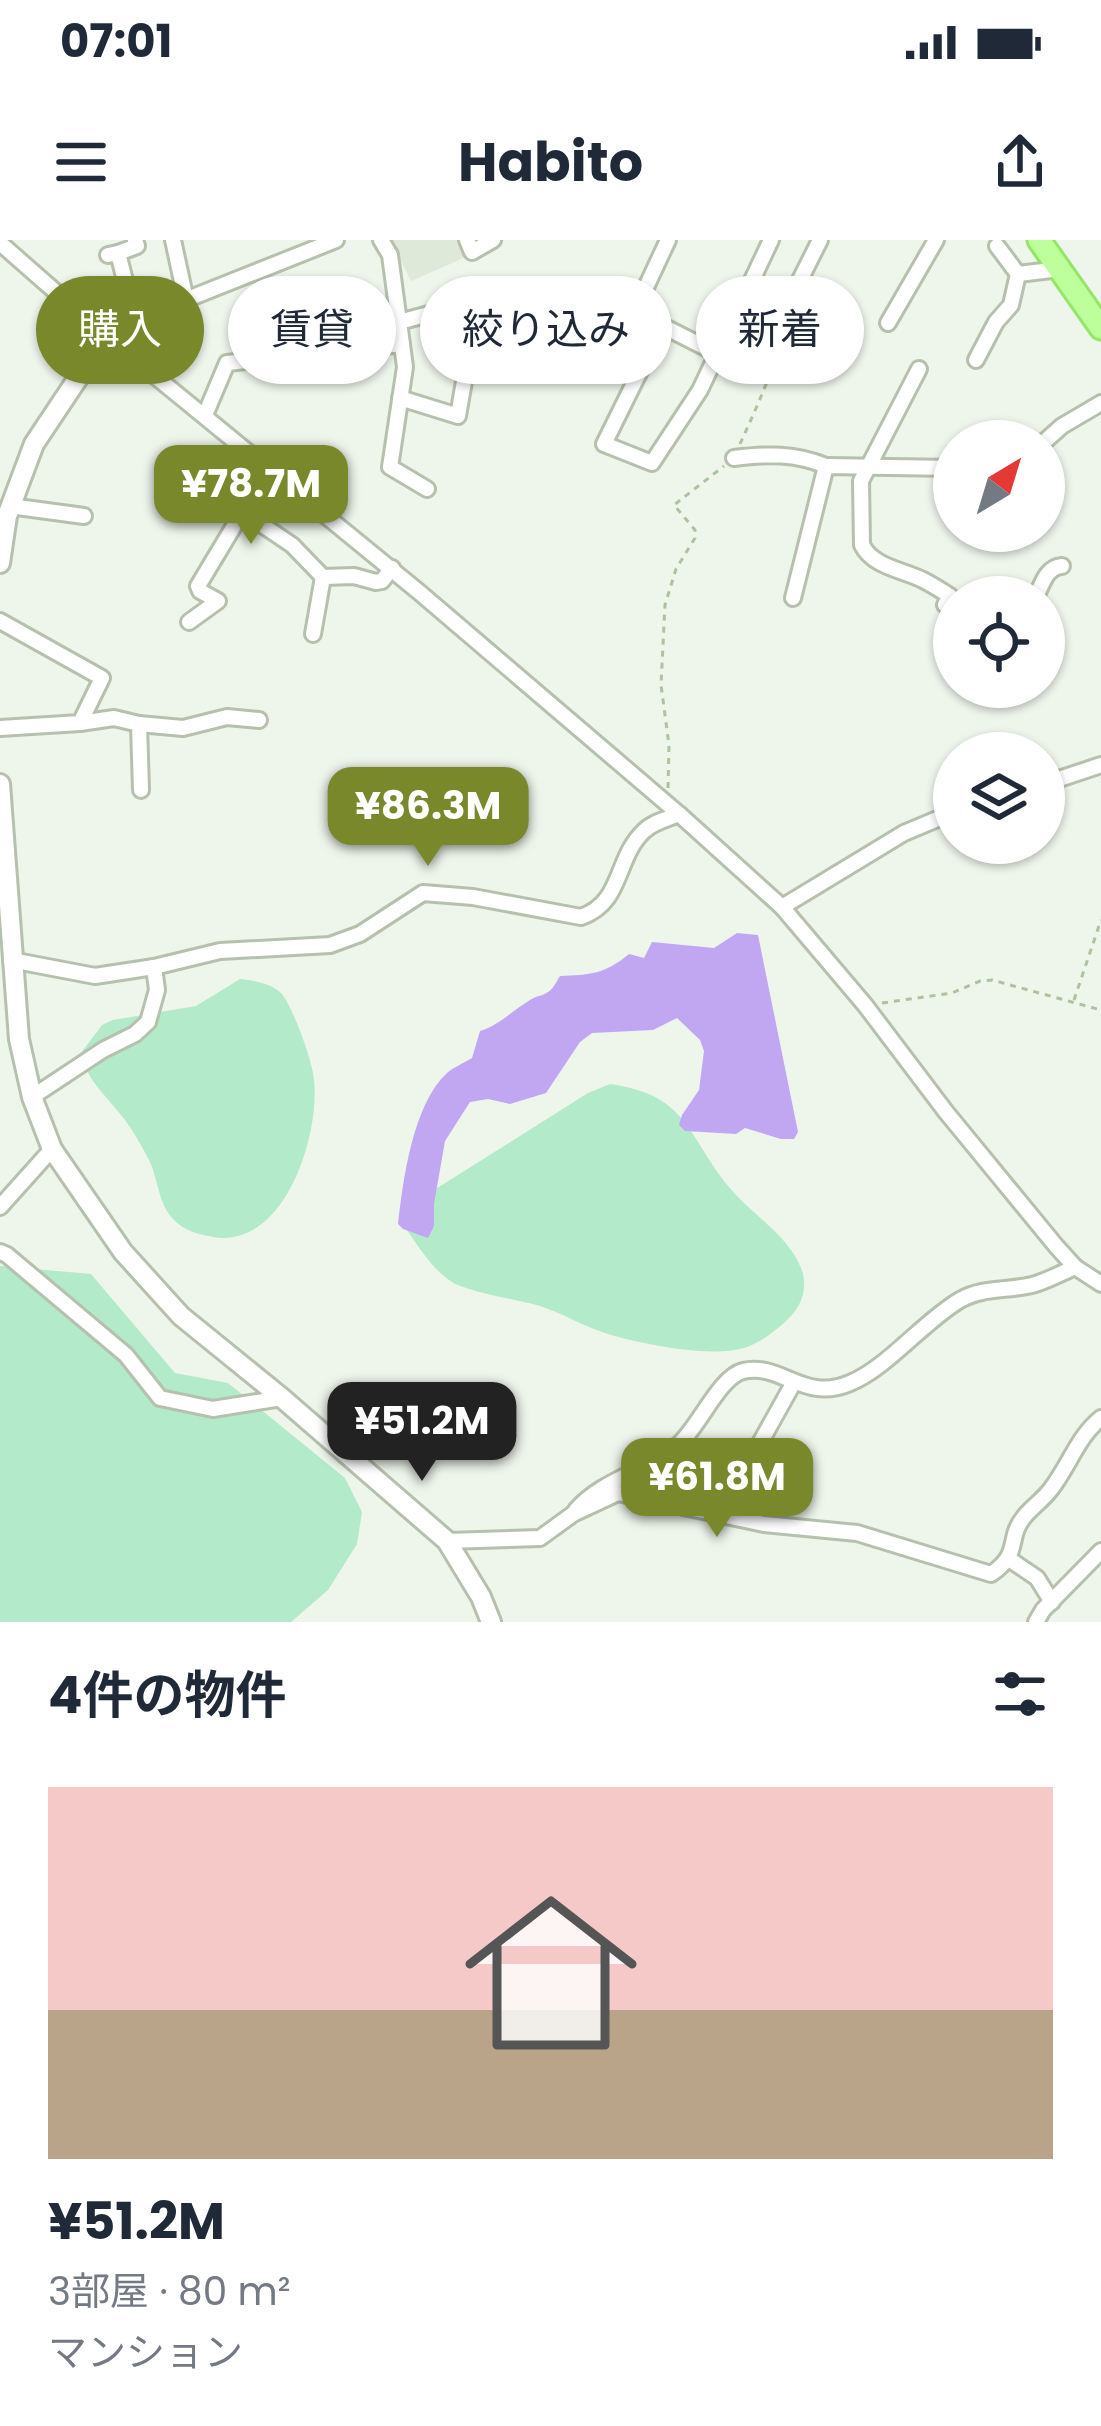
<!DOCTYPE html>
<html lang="ja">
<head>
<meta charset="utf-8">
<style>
  :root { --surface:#fff; --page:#f2f2f3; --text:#1f2937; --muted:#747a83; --line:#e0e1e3; --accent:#79882a }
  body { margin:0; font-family:Poppins,"Noto Sans JP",sans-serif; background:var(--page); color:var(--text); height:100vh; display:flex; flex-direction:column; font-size:45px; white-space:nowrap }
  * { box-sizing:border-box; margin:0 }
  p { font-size:39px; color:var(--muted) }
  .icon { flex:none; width:66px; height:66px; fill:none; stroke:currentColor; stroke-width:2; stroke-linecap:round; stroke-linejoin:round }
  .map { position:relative; height:1382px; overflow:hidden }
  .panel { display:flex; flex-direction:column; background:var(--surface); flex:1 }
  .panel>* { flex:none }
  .top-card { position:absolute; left:36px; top:36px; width:1029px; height:108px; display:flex; gap:24px }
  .needle { width:78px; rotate:38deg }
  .tools { position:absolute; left:933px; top:180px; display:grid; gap:24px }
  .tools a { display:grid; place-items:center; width:132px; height:132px; border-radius:50%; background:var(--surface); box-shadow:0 3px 9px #0004; font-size:60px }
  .price { position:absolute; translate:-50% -102px; padding:0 27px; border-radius:24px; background:var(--accent); color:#fff; font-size:39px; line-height:78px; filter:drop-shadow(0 3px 6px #0008) }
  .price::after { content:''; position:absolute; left:50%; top:72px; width:36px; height:27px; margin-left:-18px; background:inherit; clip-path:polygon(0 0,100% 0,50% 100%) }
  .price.on { background:#222; color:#fff }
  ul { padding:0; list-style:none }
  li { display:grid; align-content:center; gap:24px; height:636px; padding:0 48px }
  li+li { border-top:3px solid var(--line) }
  li span { display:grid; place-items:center; height:372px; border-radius:0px; color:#555 }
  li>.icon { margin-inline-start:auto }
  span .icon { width:216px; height:216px; fill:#fffc; stroke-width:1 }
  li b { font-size:51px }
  h2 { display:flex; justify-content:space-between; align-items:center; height:144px; padding:0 48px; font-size:51px }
  .tag { padding:0 42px; border-radius:54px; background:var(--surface); box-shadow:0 3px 9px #0004; font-size:42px; line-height:108px }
  .tag.on { background:var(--accent); color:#fff }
  .status { display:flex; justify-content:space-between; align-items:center; height:84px; padding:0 60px; background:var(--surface); direction:ltr }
  .status svg { height:33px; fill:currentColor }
  header { display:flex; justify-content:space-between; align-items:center; height:156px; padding:0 48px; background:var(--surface); font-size:54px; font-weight:700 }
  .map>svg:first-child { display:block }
  .residential { fill:#dfe9d9 }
  .green { fill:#b3eac9 }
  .water { fill:#c1a7f2 }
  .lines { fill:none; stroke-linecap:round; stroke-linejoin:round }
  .minor-casing { stroke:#b5c1ad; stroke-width:20 }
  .tertiary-casing { stroke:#b5c1ad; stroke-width:24 }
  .primary-casing { stroke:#95e668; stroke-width:27 }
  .path { stroke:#adc39e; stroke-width:3; stroke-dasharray:6 6; stroke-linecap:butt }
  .minor { stroke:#fff; stroke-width:14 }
  .tertiary { stroke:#fff; stroke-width:18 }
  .primary { stroke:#bdff9a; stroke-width:21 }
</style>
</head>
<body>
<div class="status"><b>07:01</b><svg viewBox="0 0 49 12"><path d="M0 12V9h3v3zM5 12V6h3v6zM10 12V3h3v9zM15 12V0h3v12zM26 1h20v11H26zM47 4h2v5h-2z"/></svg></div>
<header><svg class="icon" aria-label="menu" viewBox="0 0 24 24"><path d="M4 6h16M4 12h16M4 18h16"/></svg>Habito<svg class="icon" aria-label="share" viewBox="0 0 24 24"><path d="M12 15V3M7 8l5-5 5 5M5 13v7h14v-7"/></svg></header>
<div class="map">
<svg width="1101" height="1382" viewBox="0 0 1101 1382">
  <rect width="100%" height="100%" fill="#eef5eb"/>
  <polygon class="residential" points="391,0 505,0 411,41"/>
  <g class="green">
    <path d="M240 739C254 741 272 743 282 754 293 768 313 822 314 840 320 895 285 1009 213 997 198 994 184 991 173 979 158 963 158 938 149 920 142 907 134 892 125 880 108 857 87 842 81 813L102 785 113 780 196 766Z"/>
    <path d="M610 844C688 855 686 894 729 947 751 974 787 994 801 1028 808 1045 803 1065 789 1078 778 1089 759 1104 744 1108 710 1118 642 1104 608 1094 585 1087 564 1074 540 1066 519 1060 468 1052 452 1042 433 1030 417 1005 405 987L415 962 588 853Z"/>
    <polygon points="0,1026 91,1034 175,1133 228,1143 345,1238 362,1272 357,1304 328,1350 291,1382 0,1382"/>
  </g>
  <path class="water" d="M737 693 758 695 798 892 794 899H781L745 888 736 894 685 891 679 885 682 875 699 850 704 811 700 800 677 778 653 790 592 793 580 802 546 853 510 864 488 859 470 862 445 901 434 964V986L428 998 403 989 398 984C403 940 413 864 447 833 454 827 464 823 472 818L480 791C500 785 513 770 530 760 535 756 543 756 548 752 554 748 556 742 560 736 590 735 605 734 629 714L644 718 652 702 714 708Z"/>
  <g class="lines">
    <g class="minor-casing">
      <g id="minor">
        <polyline points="173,0 186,60"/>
        <polyline points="381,0 390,15 405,127 390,227 427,249"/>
        <polyline points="467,0 472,12 493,0"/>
        <polyline points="668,0 627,88 645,121 604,204 652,223 700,150 771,0"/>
        <polyline points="0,3 106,96 419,352 679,574 782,667 865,765 946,872 1056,1006 1075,1027 1101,1044"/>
        <polyline points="997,6 1018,34 1060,29"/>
        <polyline points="118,13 137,6 135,0"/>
        <polyline points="108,15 118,13 135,80"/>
        <polyline points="793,54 820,0"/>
        <polyline points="635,72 716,113"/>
        <polyline points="399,82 478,61 458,176 400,158"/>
        <polyline points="888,83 936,0"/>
        <polyline points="106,96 135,80 336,0"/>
        <polyline points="976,120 996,82 1011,65 1018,34"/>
        <path d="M919 129 861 241 862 305C873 327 903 330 923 340 933 345 942 351 950 356L945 365"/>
        <polyline points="205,175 227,123 402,104"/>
        <polyline points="1044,202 1062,186 1101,163"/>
        <path d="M734 218C768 214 795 213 826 226"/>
        <polyline points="282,237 252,278 292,305 323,337 313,394"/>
        <polyline points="10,266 84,276"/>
        <polyline points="323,337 354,336 376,342 382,341 392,328"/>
        <path d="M1036 357C1042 345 1046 327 1062 326"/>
        <polyline points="793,358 826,226 954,228"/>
        <polyline points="0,381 102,438 80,483 0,488"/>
        <polyline points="189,382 218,361 200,351 198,346 237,281 252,278"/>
        <polyline points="1044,393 1050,394 1053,403"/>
        <polyline points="80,483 114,478 139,484 141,550"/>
        <polyline points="139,484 183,488 227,477 259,480"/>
        <polyline points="1044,544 1101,525"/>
        <polyline points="782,667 904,593 954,572"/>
        <path d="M11 720 95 736 154 727 220 711 330 705 360 694 423 653 473 657 581 677C623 663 615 618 644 591 653 582 667 579 679 574"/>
        <polyline points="32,857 103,810 135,794 148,782 157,750 154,727"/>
        <polyline points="0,967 52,909"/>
        <polyline points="0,1012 7,1015 126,1115 160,1158 213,1169 282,1158"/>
        <polyline points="671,1210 696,1241"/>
        <path d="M576 1270C603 1239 646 1232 677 1206 698 1189 719 1137 743 1131 781 1122 804 1163 850 1143 887 1128 924 1081 960 1060 983 1047 1007 1051 1032 1045 1047 1041 1061 1033 1075 1027"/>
        <polyline points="720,1275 794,1142"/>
        <path d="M447 1301 540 1298 573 1274 618 1253 764 1284 857 1293 991 1334C1022 1313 1006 1299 1024 1277 1032 1267 1043 1260 1051 1249 1069 1226 1078 1196 1101 1178"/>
        <polyline points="1009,1319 1037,1338 1052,1362"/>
        <polyline points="1036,1382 1043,1370 1101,1311"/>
      </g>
    </g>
    <g class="tertiary-casing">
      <g id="tertiary">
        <polyline points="0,323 7,276 34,204 106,96"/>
        <polyline points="0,544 19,799 32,857 52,909 123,1012 181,1076 282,1158 447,1301 481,1357 491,1382"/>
      </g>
    </g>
    <g class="primary-casing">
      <polyline id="primary" points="1039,0 1101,88"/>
    </g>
    <g class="path">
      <path d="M740 204C760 160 780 116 790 67"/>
      <polyline points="668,548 669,505 661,445 665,365 676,329 695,298 695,290 674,265 724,226"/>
      <polyline points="1074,760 1101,680"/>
      <polyline points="882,763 952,753 980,741 992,740 1101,770"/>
    </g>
    <use href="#minor" class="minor"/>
    <use href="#tertiary" class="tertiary"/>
    <use href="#primary" class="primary"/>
  </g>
</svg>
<div class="tools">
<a><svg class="needle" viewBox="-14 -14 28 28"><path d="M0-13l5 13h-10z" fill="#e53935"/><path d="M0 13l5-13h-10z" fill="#747a83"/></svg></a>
<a><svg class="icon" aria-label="locate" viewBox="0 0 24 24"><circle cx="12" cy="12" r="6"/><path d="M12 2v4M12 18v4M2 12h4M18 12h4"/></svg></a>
<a><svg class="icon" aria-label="layers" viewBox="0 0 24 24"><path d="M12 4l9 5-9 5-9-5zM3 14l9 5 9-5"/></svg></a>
</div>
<b class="price" style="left:251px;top:307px">¥78.7M</b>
<b class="price" style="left:428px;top:629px">¥86.3M</b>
<b class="price on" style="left:422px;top:1244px">¥51.2M</b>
<b class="price" style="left:717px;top:1300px">¥61.8M</b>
<div class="top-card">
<a class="tag on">購入</a>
<a class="tag">賃貸</a>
<a class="tag">絞り込み</a>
<a class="tag">新着</a>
</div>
</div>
<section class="panel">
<h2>4件の物件<svg class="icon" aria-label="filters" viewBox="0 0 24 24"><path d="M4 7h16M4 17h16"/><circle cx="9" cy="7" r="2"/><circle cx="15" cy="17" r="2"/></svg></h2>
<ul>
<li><span style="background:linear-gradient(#f6c9c9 60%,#b9a48a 0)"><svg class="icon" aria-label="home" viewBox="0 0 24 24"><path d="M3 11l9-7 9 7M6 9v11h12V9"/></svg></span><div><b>¥51.2M</b><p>3部屋 · 80 m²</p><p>マンション</p></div></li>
</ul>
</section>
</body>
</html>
